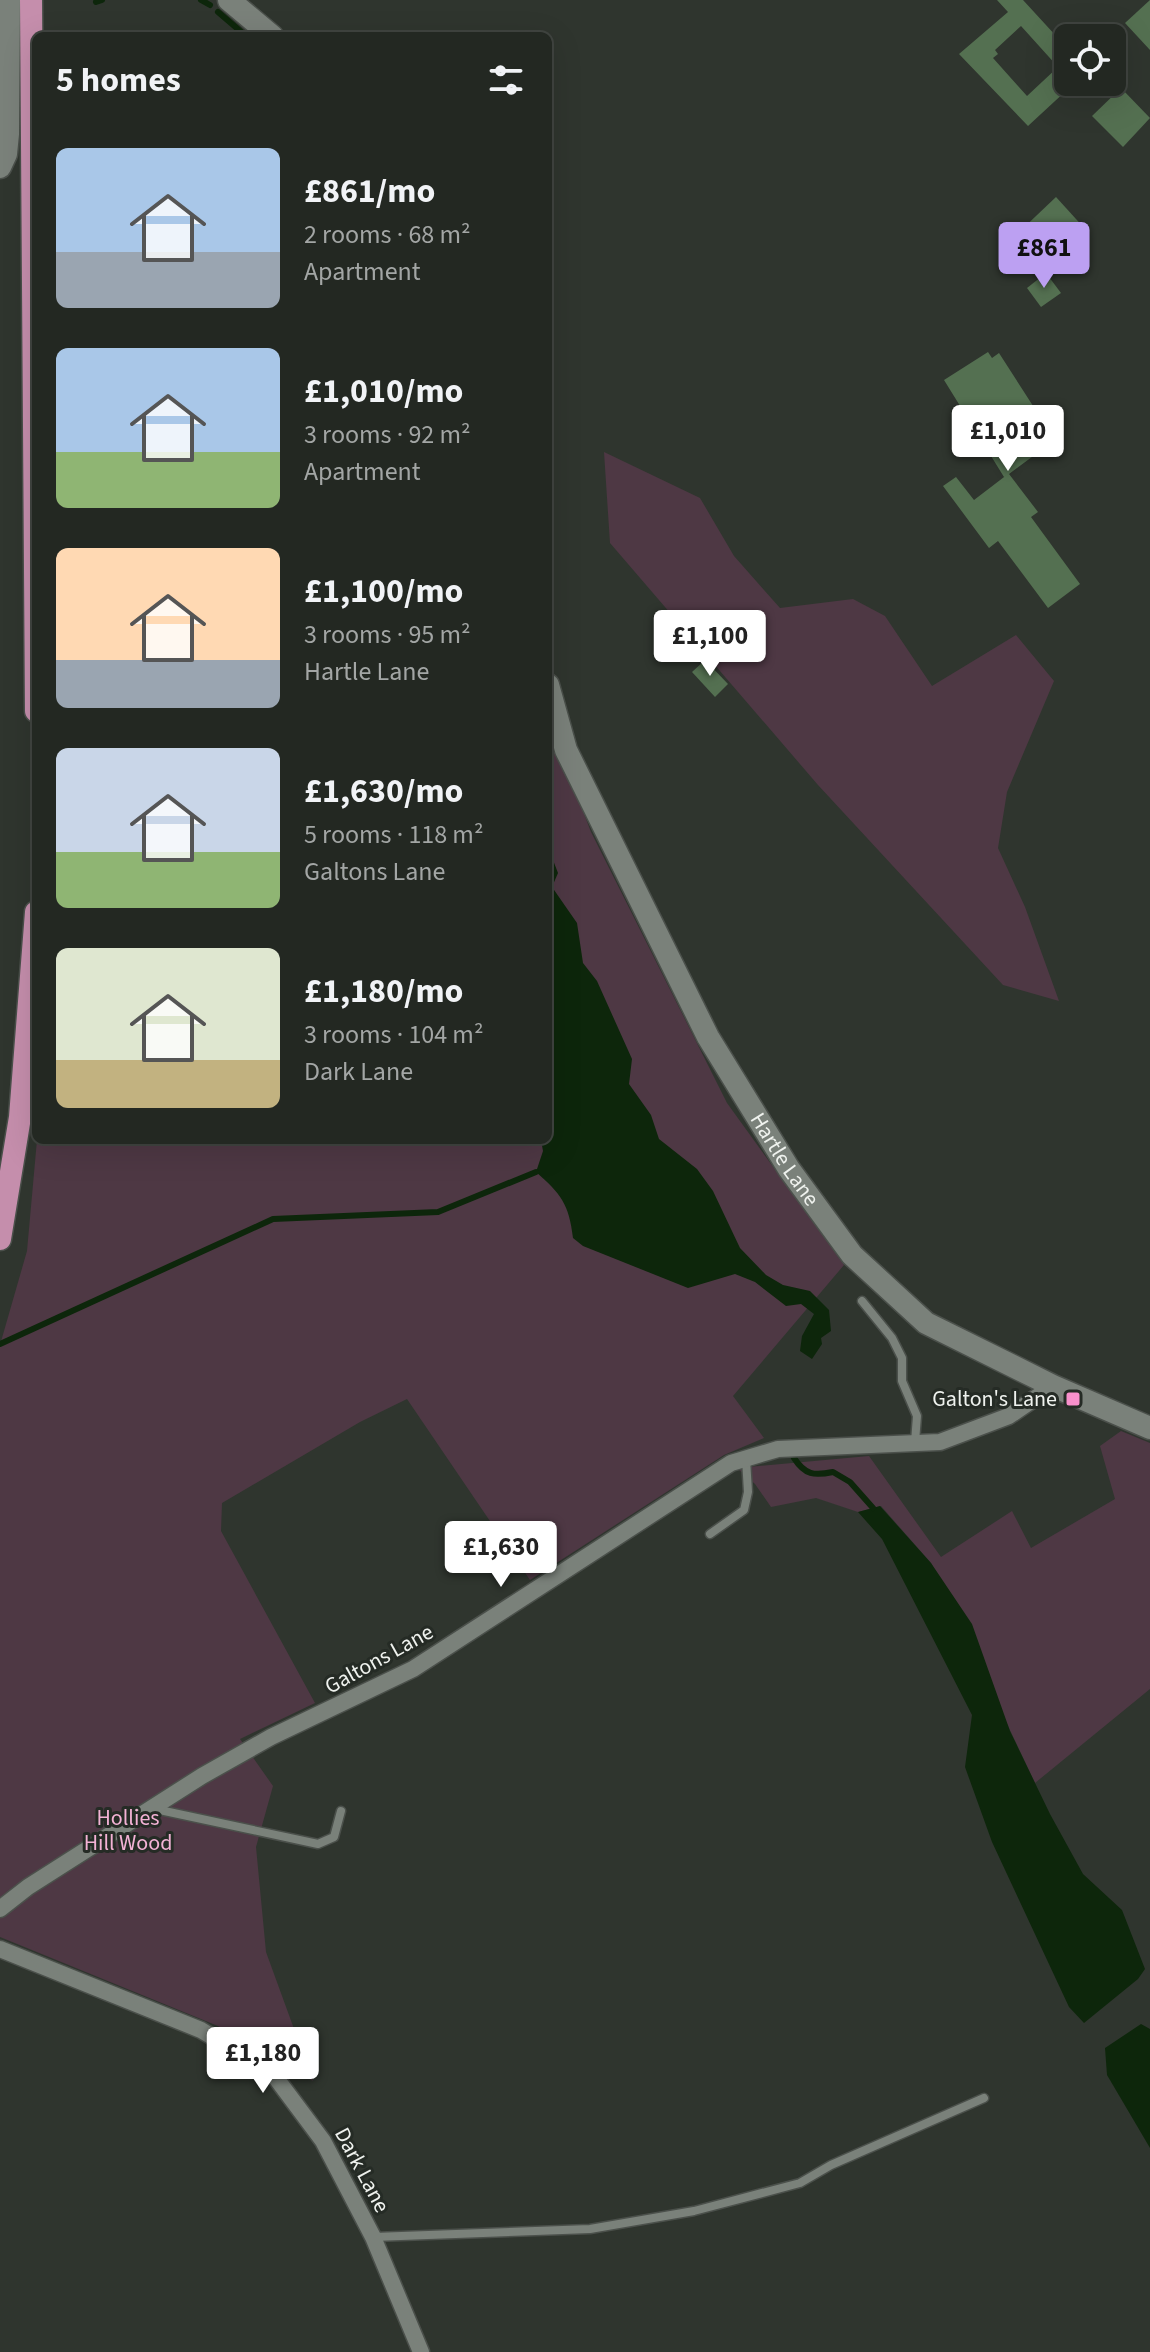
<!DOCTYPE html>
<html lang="en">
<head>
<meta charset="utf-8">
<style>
  :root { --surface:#232822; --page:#2f342f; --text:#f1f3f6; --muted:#a3a6a5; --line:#404440; --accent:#bca0f2 }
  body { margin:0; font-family:"Source Sans 3",sans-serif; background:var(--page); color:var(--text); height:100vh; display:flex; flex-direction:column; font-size:30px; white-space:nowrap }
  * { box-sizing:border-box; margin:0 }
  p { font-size:26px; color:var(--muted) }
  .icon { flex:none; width:44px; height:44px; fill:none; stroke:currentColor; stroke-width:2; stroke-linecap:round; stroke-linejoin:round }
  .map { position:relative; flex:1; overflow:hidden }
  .details { position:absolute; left:32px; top:32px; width:520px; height:1112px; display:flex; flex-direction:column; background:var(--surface); border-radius:12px; box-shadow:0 8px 32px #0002,0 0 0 2px var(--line) }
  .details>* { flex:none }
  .fabs { position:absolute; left:1054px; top:24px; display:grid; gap:16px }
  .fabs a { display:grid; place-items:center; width:72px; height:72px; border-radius:12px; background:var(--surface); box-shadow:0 8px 32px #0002,0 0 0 2px var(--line); font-size:40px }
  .price { position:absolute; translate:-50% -68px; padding:0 18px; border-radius:8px; background:#fff; color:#222; font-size:26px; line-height:52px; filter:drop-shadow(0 2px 4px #0008) }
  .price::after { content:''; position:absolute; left:50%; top:48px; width:24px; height:18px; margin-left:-12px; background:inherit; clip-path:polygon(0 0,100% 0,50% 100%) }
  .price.selected { background:var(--accent); color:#111 }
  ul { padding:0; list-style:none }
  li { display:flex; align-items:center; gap:24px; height:200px; padding:0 24px }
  li span { display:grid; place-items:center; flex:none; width:224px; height:160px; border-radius:12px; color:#555 }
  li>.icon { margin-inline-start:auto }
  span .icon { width:96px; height:96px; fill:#fffc; stroke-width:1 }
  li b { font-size:34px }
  h2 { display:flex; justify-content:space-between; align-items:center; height:96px; padding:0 24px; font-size:34px }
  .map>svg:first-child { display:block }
  .green { fill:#4e3844 }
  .water { fill:#0d260b }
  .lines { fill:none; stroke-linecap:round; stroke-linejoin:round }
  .stream { stroke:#0d260b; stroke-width:6 }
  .building { fill:#547051; fill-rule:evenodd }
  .service-casing { stroke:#4b504b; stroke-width:11 }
  .minor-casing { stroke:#4b504b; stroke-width:19 }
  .secondary-casing { stroke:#4b504b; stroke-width:25 }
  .trunk-casing { stroke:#4b504b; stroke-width:25 }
  .service { stroke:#7a817a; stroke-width:8 }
  .minor { stroke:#7a817a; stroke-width:16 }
  .secondary { stroke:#7a817a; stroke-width:22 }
  .trunk { stroke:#c58eac; stroke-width:22 }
  .poi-dot { fill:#f890cb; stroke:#252b25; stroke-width:3 }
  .labels { text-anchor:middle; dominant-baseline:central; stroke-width:6; stroke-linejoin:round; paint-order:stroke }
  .street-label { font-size:22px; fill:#eff2ee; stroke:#252b25 }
  .poi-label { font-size:22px; fill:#eff2ee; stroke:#252b25; text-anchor:end }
  .park-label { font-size:22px; fill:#f3b2d5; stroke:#252b25 }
</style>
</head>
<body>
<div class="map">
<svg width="1150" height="2352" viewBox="0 0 1150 2352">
  <rect width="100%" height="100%" fill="#2f352e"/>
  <g class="green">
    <polygon points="604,452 700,498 734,556 780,608 853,599 885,616 932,686 1016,635 1054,681 1007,792 998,848 1025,907 1059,1001 1003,985 818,785 610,543"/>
    <polygon points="548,719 591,832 727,1103 844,1265 733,1396 764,1438 724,1455 530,1580 407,1399 360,1422 222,1503 221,1531 315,1703 240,1739 273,1786 256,1847 266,1952 313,2081 218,2026 0,1937 0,1345 27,1251 37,1140 548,1140"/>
    <polygon points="1121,1431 1150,1443 1150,1689 1035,1783 931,1563 881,1506 858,1512 816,1498 771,1507 755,1484 737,1468 869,1456 941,1557 1012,1511 1031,1548 1115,1499 1100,1446"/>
  </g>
  <g class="water">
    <path d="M548 847 558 873 552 887 577 923 583 963 597 981 632 1059 629 1084 651 1115 659 1139 697 1169 713 1191 740 1248 766 1275 783 1285 810 1291 829 1310 831 1331 821 1338 822 1344 812 1359 800 1351 802 1336 814 1314 801 1304 786 1306 755 1282 735 1274 688 1288 583 1246 573 1238C569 1204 561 1194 536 1172L543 1151 541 1140H548Z"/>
    <polygon points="880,1506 931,1563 972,1624 1010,1731 1050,1814 1083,1874 1122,1910 1145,1969 1138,1979 1084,2023 1069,2007 992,1842 965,1767 972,1715 882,1539 858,1512"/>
    <polygon points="1141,2024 1150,2029 1150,2148 1107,2075 1105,2048"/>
  </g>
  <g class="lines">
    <g class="stream">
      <polyline points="201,0 210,5"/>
      <polyline points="96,2 102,0"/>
      <polyline points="218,12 246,36"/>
      <polyline points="0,1344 273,1219 438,1212 536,1172"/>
      <path d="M794 1458C805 1475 814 1476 833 1472L850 1482 873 1508"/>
    </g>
  </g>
  <g class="building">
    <path d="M997 0H1023L1068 49V89L1028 126 959 54 1008 12ZM1021 26 1058 67 1027 96 993 58 998 54 995 50Z"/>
    <polygon points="1150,0 1150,50 1125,23"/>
    <polygon points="1121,88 1150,118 1123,147 1092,116"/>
    <polygon points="1056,197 1086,230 1047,267 1016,235"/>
    <polygon points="1046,273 1061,293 1041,307 1027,288"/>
    <polygon points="988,352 992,358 999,353 1055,440 1009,474 1038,512 1031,517 1080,584 1048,608 998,541 989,548 943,486 956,477 974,500 1008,474 1004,477 944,380"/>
    <polygon points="705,660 728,684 715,697 692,672"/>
  </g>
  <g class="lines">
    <g class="service-casing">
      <g id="service">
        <polyline points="862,1301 892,1338 902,1358 902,1381 917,1416 915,1442"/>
        <polyline points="710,1534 744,1510 748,1492 746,1459"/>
        <polyline points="155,1809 318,1844 334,1837 341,1811"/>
        <polyline points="374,2237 590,2229 694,2211 800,2183 831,2165 984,2098"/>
      </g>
    </g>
    <g class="minor-casing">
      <g id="minor">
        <polyline points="0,1909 28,1887 202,1776 271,1737 413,1669 731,1463 778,1449 940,1442 1009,1416 1053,1386"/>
        <polyline points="0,1949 201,2030 273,2074 323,2141 373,2237 421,2352"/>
      </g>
    </g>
    <g class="secondary-casing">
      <g id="secondary">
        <polyline points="229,0 272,36"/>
        <polyline points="0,167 6,154 8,134 9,0"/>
        <path id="s1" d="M548 685 566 750 708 1037 789 1169 852 1255 926 1323 1053 1386 1150 1428"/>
      </g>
    </g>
    <g class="trunk-casing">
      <g id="trunk">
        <polyline points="31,0 36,711"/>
        <polyline points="0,1239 20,1117 36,912"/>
      </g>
    </g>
    <use href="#service" class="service"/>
    <use href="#minor" class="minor"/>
    <use href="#secondary" class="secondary"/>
    <use href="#trunk" class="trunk"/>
  </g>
  <rect class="poi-dot" x="1065" y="1391" width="16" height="16" rx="4"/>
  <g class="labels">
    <g class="street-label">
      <text stroke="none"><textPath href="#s1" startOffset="532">Hartle Lane</textPath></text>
      <text transform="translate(379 1659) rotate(-29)">Galtons Lane</text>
      <text transform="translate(362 2170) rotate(62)">Dark Lane</text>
    </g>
    <g class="poi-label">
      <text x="1057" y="1399">Galton's Lane</text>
    </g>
    <g class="park-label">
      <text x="128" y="1818">Hollies<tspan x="128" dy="25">Hill Wood</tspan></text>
    </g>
  </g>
</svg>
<div class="fabs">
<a><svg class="icon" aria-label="locate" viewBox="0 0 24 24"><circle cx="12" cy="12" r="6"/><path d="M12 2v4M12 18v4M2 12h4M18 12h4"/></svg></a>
</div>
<b class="price selected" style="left:1044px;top:290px">£861</b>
<b class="price" style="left:1008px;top:473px">£1,010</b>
<b class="price" style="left:710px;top:678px">£1,100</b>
<b class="price" style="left:501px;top:1589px">£1,630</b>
<b class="price" style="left:263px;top:2095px">£1,180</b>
<section class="details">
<h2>5 homes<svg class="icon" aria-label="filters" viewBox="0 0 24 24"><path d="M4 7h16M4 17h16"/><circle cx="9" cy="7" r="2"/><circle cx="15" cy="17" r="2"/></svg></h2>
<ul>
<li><span style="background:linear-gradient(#a9c7e8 65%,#9aa5b1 0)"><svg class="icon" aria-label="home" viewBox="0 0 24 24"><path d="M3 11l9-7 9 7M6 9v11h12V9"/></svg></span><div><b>£861/mo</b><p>2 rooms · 68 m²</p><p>Apartment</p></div></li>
<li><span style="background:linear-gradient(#a9c7e8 65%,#8fb573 0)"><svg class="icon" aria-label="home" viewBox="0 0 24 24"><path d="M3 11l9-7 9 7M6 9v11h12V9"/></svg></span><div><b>£1,010/mo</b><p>3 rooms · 92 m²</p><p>Apartment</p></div></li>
<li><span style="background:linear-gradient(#ffd9b3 70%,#9aa5b1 0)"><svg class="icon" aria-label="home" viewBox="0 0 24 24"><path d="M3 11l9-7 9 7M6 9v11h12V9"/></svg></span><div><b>£1,100/mo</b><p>3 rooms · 95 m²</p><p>Hartle Lane</p></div></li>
<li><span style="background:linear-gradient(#c9d6e8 65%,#8fb573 0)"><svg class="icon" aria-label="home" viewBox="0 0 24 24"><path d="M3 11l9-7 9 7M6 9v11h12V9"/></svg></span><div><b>£1,630/mo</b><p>5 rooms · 118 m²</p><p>Galtons Lane</p></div></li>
<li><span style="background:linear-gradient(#dfe7d0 70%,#c2b280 0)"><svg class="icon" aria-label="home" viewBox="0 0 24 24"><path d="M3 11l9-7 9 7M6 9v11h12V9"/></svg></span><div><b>£1,180/mo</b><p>3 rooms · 104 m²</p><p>Dark Lane</p></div></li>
</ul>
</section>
</div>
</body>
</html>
